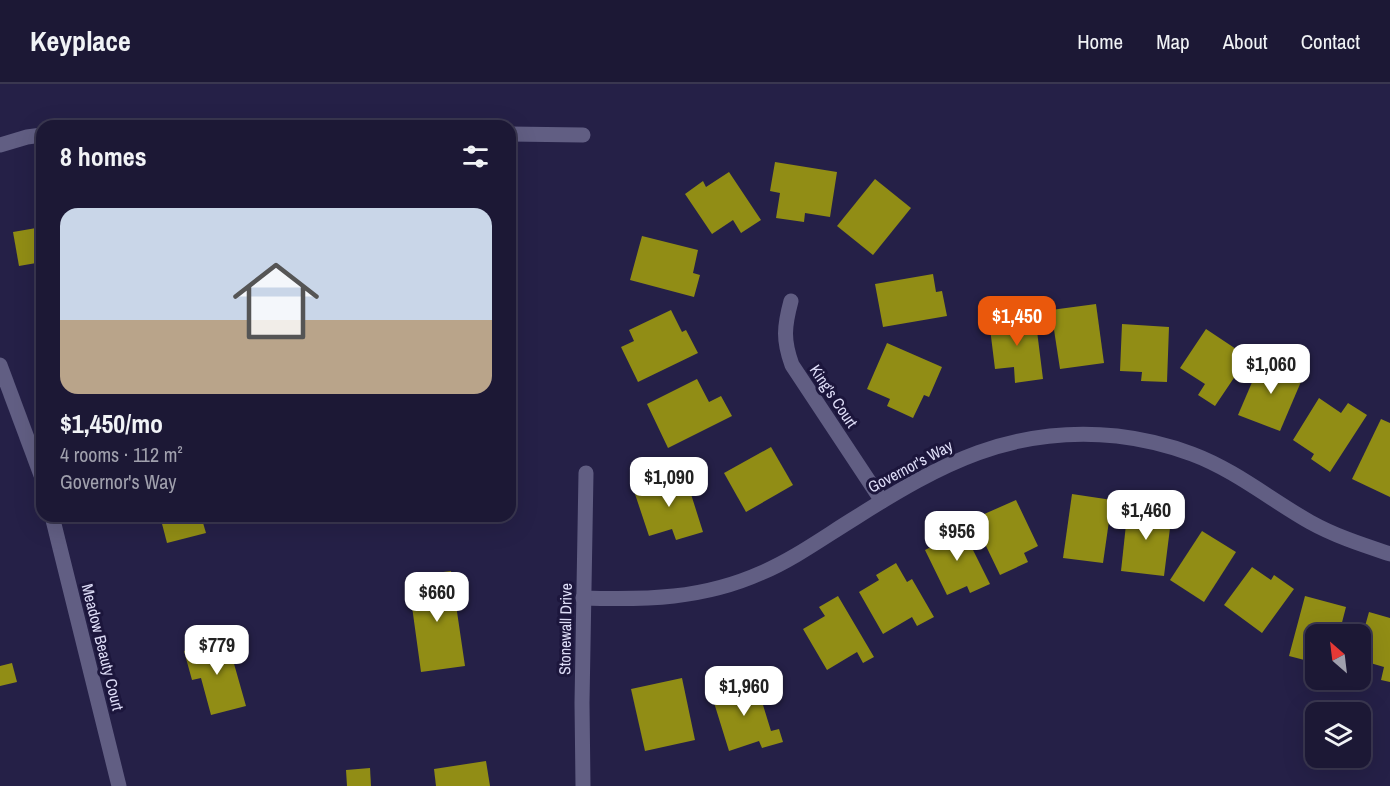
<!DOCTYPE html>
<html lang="en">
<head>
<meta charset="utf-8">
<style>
  :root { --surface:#1c1835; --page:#292541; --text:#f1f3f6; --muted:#a0a0ad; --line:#3a3750; --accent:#ea580c }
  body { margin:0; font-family:"Archivo Narrow",sans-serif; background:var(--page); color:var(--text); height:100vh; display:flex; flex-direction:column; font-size:22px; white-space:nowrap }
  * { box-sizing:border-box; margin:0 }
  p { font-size:20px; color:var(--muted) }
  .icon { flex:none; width:33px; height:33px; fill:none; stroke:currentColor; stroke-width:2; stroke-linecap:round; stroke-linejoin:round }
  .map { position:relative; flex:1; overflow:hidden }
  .sheet { position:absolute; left:36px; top:36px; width:480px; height:402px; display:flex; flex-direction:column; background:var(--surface); border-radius:18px; box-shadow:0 6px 24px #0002,0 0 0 2px var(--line) }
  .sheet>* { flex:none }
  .needle { width:39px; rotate:332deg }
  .buttons { position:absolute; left:1305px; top:540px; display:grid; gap:12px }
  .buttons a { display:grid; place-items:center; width:66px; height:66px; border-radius:12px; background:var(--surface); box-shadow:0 6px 24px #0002,0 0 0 2px var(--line); font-size:30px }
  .price { position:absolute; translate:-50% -51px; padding:0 14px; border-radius:12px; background:#fff; color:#222; font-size:20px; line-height:39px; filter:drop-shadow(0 2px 3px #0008) }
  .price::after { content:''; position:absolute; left:50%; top:36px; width:18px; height:14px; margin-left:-9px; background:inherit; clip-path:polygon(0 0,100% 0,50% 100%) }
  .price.on { background:var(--accent); color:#fff }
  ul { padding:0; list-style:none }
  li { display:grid; align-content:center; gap:12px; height:318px; padding:0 24px }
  li span { display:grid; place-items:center; height:186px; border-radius:18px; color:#555 }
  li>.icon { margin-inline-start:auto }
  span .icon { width:108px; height:108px; fill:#fffc; stroke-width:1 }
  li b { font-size:26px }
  h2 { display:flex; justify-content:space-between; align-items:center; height:72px; padding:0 24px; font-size:26px }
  header { display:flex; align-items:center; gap:36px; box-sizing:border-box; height:84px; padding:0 30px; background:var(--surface); border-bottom:2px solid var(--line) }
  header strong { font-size:28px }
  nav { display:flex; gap:33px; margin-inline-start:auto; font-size:21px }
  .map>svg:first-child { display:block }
  .building { fill:#918d15 }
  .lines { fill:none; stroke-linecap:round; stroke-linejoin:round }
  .minor { stroke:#615e83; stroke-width:15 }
  .labels { text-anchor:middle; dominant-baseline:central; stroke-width:6; stroke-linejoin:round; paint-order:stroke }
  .street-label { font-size:16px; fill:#deddf7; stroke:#1c163c }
</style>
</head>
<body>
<header>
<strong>Keyplace</strong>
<nav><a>Home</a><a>Map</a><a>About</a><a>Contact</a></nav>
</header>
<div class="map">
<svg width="1390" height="702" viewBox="0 0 1390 702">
  <rect width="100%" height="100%" fill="#252047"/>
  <g class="building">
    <polygon points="775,78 837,88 830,133 805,129 804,138 776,134 780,109 770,107"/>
    <polygon points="729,88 761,136 741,149 733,136 712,150 685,110 703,97 706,103"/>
    <polygon points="875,95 911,124 873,171 837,142"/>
    <polygon points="42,143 42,178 19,182 13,148"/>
    <polygon points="642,152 698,166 693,189 700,191 694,213 630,196"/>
    <polygon points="933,190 936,208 942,207 947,232 883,243 875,200"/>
    <polygon points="1096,220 1104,279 1060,285 1051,226"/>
    <polygon points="671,226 682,248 686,246 698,269 638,298 621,263 634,257 629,246"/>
    <polygon points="1035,231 1043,295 1015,299 1014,283 995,285 989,236"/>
    <polygon points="1122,240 1169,243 1167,298 1141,297 1142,288 1120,287"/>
    <polygon points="1206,245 1248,273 1215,322 1198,311 1205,300 1180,284"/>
    <polygon points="887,259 942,283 929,313 924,311 913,334 887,322 890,315 867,305"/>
    <polygon points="1262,275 1303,293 1280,347 1238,331"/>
    <polygon points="697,295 709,318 721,312 732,332 668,364 647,320"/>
    <polygon points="1319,314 1341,329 1348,319 1367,331 1330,388 1311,375 1314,370 1293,356"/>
    <polygon points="1381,335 1390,339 1390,413 1352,395"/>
    <polygon points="771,363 793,401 746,428 724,389"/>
    <polygon points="684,388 703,448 676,456 672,445 649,452 634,407 664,398 663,395"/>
    <polygon points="1072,410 1112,416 1103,479 1063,474"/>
    <polygon points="1016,416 1038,462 1024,469 1028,478 1000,491 973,435"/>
    <polygon points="1128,422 1172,428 1164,492 1121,487"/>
    <polygon points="160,432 201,432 206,449 167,459"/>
    <polygon points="960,440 990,500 970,509 967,502 947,511 925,466 939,459 935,452"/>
    <polygon points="1202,447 1236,468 1204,518 1170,496"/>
    <polygon points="896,479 907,498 912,495 934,533 917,542 912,533 883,550 859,508 879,496 876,491"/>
    <polygon points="1252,483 1271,496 1274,491 1294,505 1262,549 1224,521"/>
    <polygon points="451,487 465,582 421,588 410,508 422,506 420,491"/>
    <polygon points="838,512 874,573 863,579 857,568 827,586 803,545 825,532 819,523"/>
    <polygon points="1305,512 1346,523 1339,550 1316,550 1316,579 1289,572"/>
    <polygon points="1369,528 1390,534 1390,598 1381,596 1384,583 1360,576 1360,560"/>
    <polygon points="227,555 246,622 211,631 201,594 192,596 184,567"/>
    <polygon points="12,579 17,598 0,602 0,582"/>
    <polygon points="682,594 695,656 645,667 631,605"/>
    <polygon points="755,595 771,647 779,645 783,658 762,664 759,657 729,667 711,609"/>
    <polygon points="486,677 490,702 436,702 434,685"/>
    <polygon points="370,684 371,702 347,702 346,686"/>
  </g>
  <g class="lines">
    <g class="minor">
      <polyline points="510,50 583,51"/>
      <polyline points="0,61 27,53 42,51"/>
      <path d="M791 217C784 243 783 256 792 281L882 417"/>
      <polyline points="0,281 42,394"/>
      <polyline points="52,432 119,702"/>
      <path d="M583 514C646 516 703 515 761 489 794 475 824 453 855 434 940 380 1012 341 1117 352 1143 355 1168 361 1192 370 1235 386 1271 416 1310 438 1335 452 1363 461 1390 470"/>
      <polyline points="583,702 582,619 586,389"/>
    </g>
  </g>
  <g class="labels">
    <g class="street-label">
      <text transform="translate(834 312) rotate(56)">King's Court</text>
      <text transform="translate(910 382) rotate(-28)">Governor's Way</text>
      <text transform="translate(565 545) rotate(-89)">Stonewall Drive</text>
      <text transform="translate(103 563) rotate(76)">Meadow Beauty Court</text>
    </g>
  </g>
</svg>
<div class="buttons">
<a><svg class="needle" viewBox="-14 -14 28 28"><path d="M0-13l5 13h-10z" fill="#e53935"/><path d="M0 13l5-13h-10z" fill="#a0a0ad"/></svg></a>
<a><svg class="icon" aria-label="layers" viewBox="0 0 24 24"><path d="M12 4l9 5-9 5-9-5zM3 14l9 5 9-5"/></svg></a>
</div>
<b class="price on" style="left:1017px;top:263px">$1,450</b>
<b class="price" style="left:1271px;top:311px">$1,060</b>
<b class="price" style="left:669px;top:424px">$1,090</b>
<b class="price" style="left:1146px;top:457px">$1,460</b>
<b class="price" style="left:957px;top:478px">$956</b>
<b class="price" style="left:437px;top:539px">$660</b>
<b class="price" style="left:217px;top:592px">$779</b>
<b class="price" style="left:744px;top:633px">$1,960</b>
<section class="sheet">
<h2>8 homes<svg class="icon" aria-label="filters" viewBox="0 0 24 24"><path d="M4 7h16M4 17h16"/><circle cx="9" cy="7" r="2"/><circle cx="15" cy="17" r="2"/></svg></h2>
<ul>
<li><span style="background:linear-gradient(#c9d6e8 60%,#b9a48a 0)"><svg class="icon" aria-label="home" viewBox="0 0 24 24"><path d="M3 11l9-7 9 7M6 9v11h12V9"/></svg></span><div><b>$1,450/mo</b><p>4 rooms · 112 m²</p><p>Governor's Way</p></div></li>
</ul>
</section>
</div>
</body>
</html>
